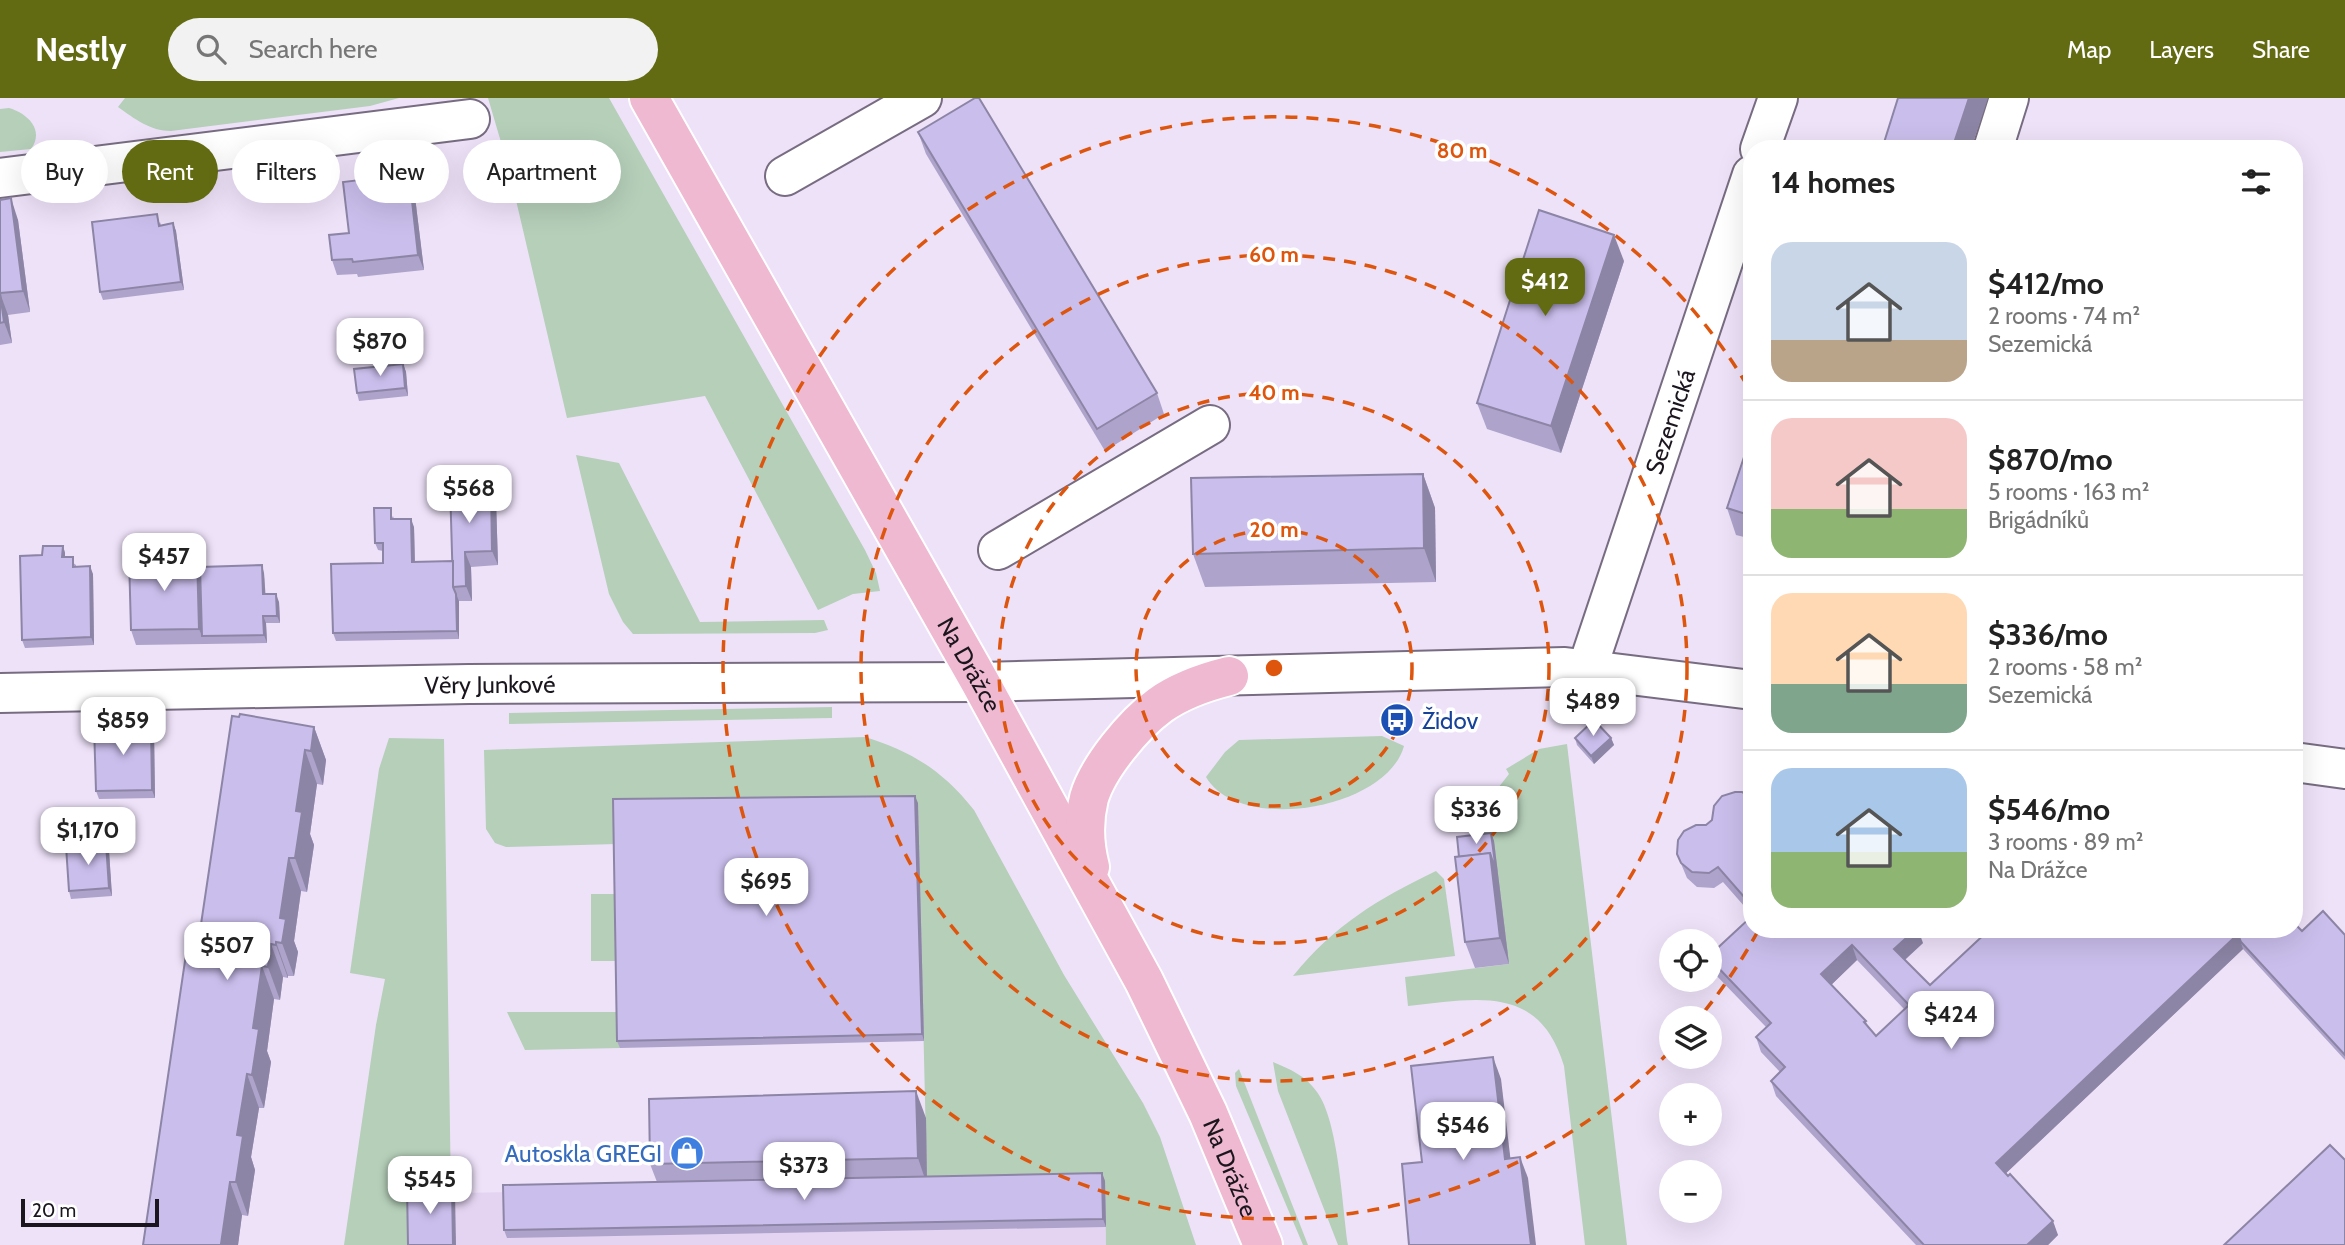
<!DOCTYPE html>
<html lang="en">
<head>
<meta charset="utf-8">
<style>
  :root { --surface:#fff; --page:#f2f2f2; --text:#222; --muted:#767676; --line:#e0e0e0; --accent:#626b11 }
  body { margin:0; font-family:Cabin,sans-serif; background:var(--page); color:var(--text); height:100vh; display:flex; flex-direction:column; font-size:26px; white-space:nowrap }
  * { box-sizing:border-box; margin:0 }
  p { font-size:23px; color:var(--muted) }
  .icon { flex:none; width:38px; height:38px; fill:none; stroke:currentColor; stroke-width:2; stroke-linecap:round; stroke-linejoin:round }
  .map { position:relative; flex:1; overflow:hidden }
  .side { position:absolute; left:1743px; top:42px; width:560px; height:798px; display:flex; flex-direction:column; background:var(--surface); border-radius:28px; box-shadow:0 7px 28px #0002 }
  .side>* { flex:none }
  .banner { position:absolute; left:21px; top:42px; width:665px; height:63px; display:flex; gap:14px }
  .tools { position:absolute; left:1659px; top:831px; display:grid; gap:14px }
  .tools a { display:grid; place-items:center; width:63px; height:63px; border-radius:50%; background:var(--surface); box-shadow:0 7px 28px #0002; font-size:35px }
  .scale { position:absolute; left:21px; bottom:18px; width:138px; box-sizing:border-box; padding-left:7px; border:4px solid #1b161e; border-top:0; font-size:19px; line-height:24px; white-space:nowrap; color:#1b161e; -webkit-text-stroke:5px #fff; paint-order:stroke }
  .price { position:absolute; translate:-50% -60px; padding:0 16px; border-radius:14px; background:#fff; color:#222; font-size:23px; line-height:46px; filter:drop-shadow(0 2px 4px #0008) }
  .price::after { content:''; position:absolute; left:50%; top:42px; width:21px; height:16px; margin-left:-10px; background:inherit; clip-path:polygon(0 0,100% 0,50% 100%) }
  .price.current { background:var(--accent); color:#fff }
  ul { padding:0; list-style:none }
  li { display:flex; align-items:center; gap:21px; height:175px; padding:0 28px }
  li+li { border-top:2px solid var(--line) }
  li span { display:grid; place-items:center; flex:none; width:196px; height:140px; border-radius:21px; color:#555 }
  li>.icon { margin-inline-start:auto }
  span .icon { width:84px; height:84px; fill:#fffc; stroke-width:1 }
  li b { font-size:30px }
  h2 { display:flex; justify-content:space-between; align-items:center; height:84px; padding:0 28px; font-size:30px }
  .chip { padding:0 24px; border-radius:32px; background:var(--surface); box-shadow:0 7px 28px #0002; font-size:24px; line-height:63px }
  .chip.current { background:var(--accent); color:#fff }
  header { display:flex; align-items:center; gap:42px; box-sizing:border-box; height:98px; padding:0 35px; background:var(--accent); color:#fff }
  header strong { font-size:33px }
  nav { display:flex; gap:38px; margin-inline-start:auto; font-size:24px }
  .search { width:490px; height:63px; background:var(--page); display:flex; align-items:center; gap:18px; box-sizing:border-box; padding:0 24px; border-radius:38px; color:var(--muted); font-size:26px }
  .map>svg:first-child { display:block }
  .built { fill:#e4d4f2 }
  .green { fill:#b5cfb9 }
  .lines { fill:none; stroke-linecap:round; stroke-linejoin:round }
  .minor-casing { stroke:#776c81; stroke-width:42 }
  .primary-casing { stroke:#fff; stroke-width:42 }
  .minor { stroke:#fff; stroke-width:38 }
  .primary { stroke:#efb9d1; stroke-width:38 }
  .wall { fill:#aea3cb; fill-rule:evenodd }
  .shaded-wall { fill:#8d85a5 }
  .building { fill:#cabeec; stroke:#8d85a5; stroke-width:2; fill-rule:evenodd }
  .ring { fill:none; stroke:#de560d; stroke-width:3.5; stroke-dasharray:12 9 }
  .labels { text-anchor:middle; dominant-baseline:central; stroke-width:7; stroke-linejoin:round; paint-order:stroke }
  .street-label { font-size:24px; fill:#1b161e; stroke:#fff }
  .transit-label { font-size:24px; fill:#164399; stroke:#fff; text-anchor:start }
  .shop-label { font-size:24px; fill:#366cbe; stroke:#fff; text-anchor:end }
  .centre { fill:#de560d; stroke:#fff; stroke-width:3.5 }
  .ring-label { font-size:21px; text-anchor:middle; font-weight:bold; fill:#de560d; stroke:#fff; stroke-width:7; stroke-linejoin:round; paint-order:stroke }
</style>
</head>
<body>
<header>
<strong>Nestly</strong>
<div class="search"><svg class="icon" aria-label="search" viewBox="0 0 24 24"><circle cx="10" cy="10" r="6"/><path d="M15 15l6 6"/></svg>Search here</div>
<nav><a>Map</a><a>Layers</a><a>Share</a></nav>
</header>
<div class="map">
<svg width="2345" height="1147" viewBox="0 0 2345 1147">
  <rect width="100%" height="100%" fill="#eee2f9"/>
  <polygon class="built" points="1105,1083 1106,1147 410,1147 409,1096"/>
  <g class="green">
    <path d="M125 0H399L370 8 171 33C150 33 135 21 118 9Z"/>
    <polygon points="488,0 609,0 865,452 876,475 880,493 853,496 818,512 705,298 567,320 508,68"/>
    <path d="M9 10C27 15 45 32 31 51L0 54V11Z"/>
    <polygon points="576,357 619,365 700,524 824,522 828,532 815,535 633,536 623,524 609,496"/>
    <polygon points="832,609 832,620 509,626 509,615"/>
    <path d="M1382 638 1404 648C1387 711 1240 737 1206 679L1225 654 1239 642Z"/>
    <path d="M865 639C913 654 943 673 974 712L1064 877 1143 1005 1160 1039 1196 1147H1106L1105 1084 927 1087 918 705 617 746 506 749 495 745 486 731 484 652Z"/>
    <polygon points="389,640 444,641 451,1096 410,1147 344,1147 376,927 385,881 350,875 379,671"/>
    <path d="M1567 646 1627 1147H1585L1564 968C1539 885 1476 901 1408 908L1405 879 1509 866 1481 745 1477 717 1509 676 1506 671 1539 651Z"/>
    <path d="M1436 773 1444 781 1455 858 1293 878C1334 827 1378 801 1436 773Z"/>
    <rect x="591" y="796" width="27" height="67"/>
    <polygon points="507,914 620,914 620,950 525,952"/>
    <path d="M1273 964C1290 971 1306 978 1317 994 1339 1024 1342 1108 1348 1147H1338L1278 993Z"/>
    <polygon points="1239,971 1308,1147 1303,1147 1236,988 1235,975"/>
  </g>
  <g class="lines">
    <g class="minor-casing">
      <g id="minor">
        <polyline points="1760,51 1778,0"/>
        <polyline points="1993,51 2009,0"/>
        <polyline points="785,78 922,0"/>
        <polyline points="0,80 470,21"/>
        <polyline points="998,452 1210,327"/>
        <path id="s1" d="M1587 571 1752 77"/>
        <path id="s2" d="M0 595 469 586 980 584 1565 569 1752 592"/>
        <polyline points="2294,664 2345,671"/>
      </g>
    </g>
    <g class="primary-casing">
      <g id="primary">
        <path id="s3" d="M649 0 980 584 1144 883 1208 1015 1263 1147"/>
        <path d="M1090 769C1084 746 1083 724 1089 700 1098 669 1134 626 1160 607 1181 592 1205 584 1229 578"/>
      </g>
    </g>
    <use href="#minor" class="minor"/>
    <use href="#primary" class="primary"/>
  </g>
  <g class="wall">
    <polygon points="918,34 1157,295 1164,316 1105,353 926,56"/>
    <polygon points="414,91 424,172 358,179 357,176 337,177 332,162"/>
    <polygon points="0,102 18,122 30,214 8,217 12,245 0,247"/>
    <polygon points="160,124 161,127 173,125 176,133 184,192 103,202 100,194"/>
    <polygon points="1624,163 1561,355 1487,331 1477,305"/>
    <polygon points="403,266 406,274 408,298 359,303 357,295"/>
    <polygon points="1752,335 1752,441 1736,437 1727,410"/>
    <polygon points="1423,376 1435,410 1436,484 1205,489 1193,456"/>
    <polygon points="496,402 498,467 471,469 472,503 459,503 459,541 336,543 333,535 383,465 383,453 378,452 375,445 393,418 394,421 414,429 415,464 453,463"/>
    <polygon points="63,448 65,455 65,459 76,467 76,469 93,476 94,547 25,550 22,542 42,457"/>
    <polygon points="202,469 264,475 265,496 279,504 280,525 266,525 267,545 136,547 131,532"/>
    <polygon points="314,629 326,662 323,687 317,686 310,736 314,747 307,794 301,793 294,843 298,854 294,878 288,878 288,880 283,879 280,902 274,901 267,953 271,964 264,1010 259,1010 251,1059 255,1072 248,1118 242,1117 238,1147 196,838 200,833"/>
    <polygon points="154,634 155,700 99,701 96,693"/>
    <polygon points="1575,640 1611,640 1614,647 1594,666 1577,647"/>
    <polygon points="1752,699 1752,817 1723,784 1714,790 1697,789 1687,780 1677,756 1706,727"/>
    <polygon points="918,705 924,943 620,950 617,943"/>
    <polygon points="1491,735 1494,743 1509,866 1475,870 1465,844 1459,759"/>
    <polygon points="109,753 112,798 71,801 69,793"/>
    <path d="M1752 818 1923 845 1905 862 1930 887 2266 837 2302 833 2345 837V962L2243 851 2006 1075 2058 1137 2048 1147H1916L1776 998 1771 983 1780 974 1761 954 1756 939 1766 929 1713 874 1710 864V857ZM1857 862 1904 911 1876 938 1867 928 1866 923 1831 887Z"/>
    <polygon points="926,1020 927,1079 1102,1075 1105,1083 1106,1129 507,1140 504,1132 657,1084 650,1066"/>
  </g>
  <g class="shaded-wall">
    <polygon points="1969,0 1988,0 1971,51 1952,51"/>
    <polygon points="409,76 414,91 424,172 418,157"/>
    <polygon points="11,100 18,122 30,214 23,193"/>
    <polygon points="173,125 176,133 184,192 181,184"/>
    <polygon points="1614,137 1624,163 1561,355 1551,328"/>
    <polygon points="0,195 8,217 12,245 4,224"/>
    <polygon points="403,266 406,274 408,298 405,290"/>
    <polygon points="1423,376 1435,410 1436,484 1424,450"/>
    <polygon points="491,387 496,402 498,467 492,453"/>
    <polygon points="411,421 414,429 415,472 412,464"/>
    <polygon points="63,448 65,455 65,467 62,459"/>
    <polygon points="465,454 471,469 472,503 466,488"/>
    <polygon points="197,457 203,472 202,538 199,531"/>
    <polygon points="262,467 264,475 266,504 263,496"/>
    <polygon points="90,468 93,476 94,547 91,539"/>
    <polygon points="276,496 279,504 280,525 277,518"/>
    <polygon points="456,496 459,503 459,541 457,533"/>
    <polygon points="263,518 266,525 267,545 264,537"/>
    <polygon points="151,626 154,634 155,700 152,692"/>
    <polygon points="314,629 326,662 323,687 311,653"/>
    <polygon points="1611,640 1614,647 1594,666 1591,658"/>
    <polygon points="305,652 317,686 310,736 314,747 307,794 295,760 296,713"/>
    <polygon points="915,698 918,705 924,943 922,936"/>
    <polygon points="1491,735 1494,743 1509,866 1500,840 1490,755"/>
    <polygon points="106,745 109,753 112,798 109,790"/>
    <polygon points="289,760 301,793 294,843 298,854 294,878 282,845 280,820"/>
    <polygon points="1916,831 1918,831 1923,845 1900,866 1894,851"/>
    <polygon points="2238,836 2243,851 2001,1080 1996,1065"/>
    <polygon points="276,844 288,878 288,880 276,847"/>
    <polygon points="271,846 283,879 280,902 268,869"/>
    <polygon points="1852,847 1857,862 1827,891 1821,876"/>
    <polygon points="262,868 274,901 267,953 271,964 264,1010 252,977 253,930"/>
    <polygon points="1493,959 1501,981 1513,1082 1505,1061"/>
    <polygon points="247,976 259,1010 251,1059 255,1072 248,1118 236,1084 237,1037"/>
    <polygon points="916,993 926,1020 927,1087 918,1060"/>
    <polygon points="1520,1059 1528,1080 1536,1147 1531,1147"/>
    <polygon points="1102,1075 1105,1083 1106,1129 1103,1121"/>
    <polygon points="230,1084 242,1117 238,1147 221,1147"/>
    <polygon points="452,1088 455,1095 456,1147 453,1147"/>
    <polygon points="2053,1123 2058,1137 2048,1147 2027,1147"/>
  </g>
  <g class="building">
    <polygon points="975,0 979,0 1157,295 1097,331 918,34"/>
    <polygon points="1898,0 1969,0 1952,51 1882,51"/>
    <polygon points="409,76 418,157 353,164 352,161 332,162 329,137 349,135 343,84"/>
    <polygon points="11,100 23,193 0,195 4,224 0,225 0,102"/>
    <polygon points="1539,112 1614,137 1551,328 1477,305"/>
    <polygon points="157,116 159,128 173,125 181,184 100,194 92,124"/>
    <polygon points="403,266 405,290 357,295 354,271"/>
    <polygon points="1752,335 1752,418 1727,410"/>
    <polygon points="1423,376 1424,450 1193,456 1191,380"/>
    <polygon points="450,387 491,387 492,453 465,454 466,488 453,489"/>
    <polygon points="374,410 391,410 391,421 411,421 412,464 453,463 453,489 456,496 457,533 333,535 331,466 383,465 383,445 375,445"/>
    <polygon points="43,448 63,448 62,459 73,459 73,469 90,468 91,539 22,542 20,458 42,457"/>
    <polygon points="197,457 199,531 131,532 129,459"/>
    <polygon points="262,467 263,496 276,496 277,518 263,518 264,537 202,538 200,469"/>
    <polygon points="240,616 314,629 311,653 305,652 296,713 302,714 295,760 289,760 280,820 286,821 282,845 276,844 276,847 271,846 268,869 262,868 253,930 259,931 252,977 247,976 237,1037 243,1038 236,1084 230,1084 221,1146 227,1147 143,1147 189,836 196,838 197,832 200,833 232,618 239,619"/>
    <polygon points="1594,622 1611,640 1591,658 1575,640"/>
    <polygon points="151,626 152,692 96,693 94,627"/>
    <polygon points="1735,694 1742,694 1752,699 1752,808 1718,769 1709,775 1692,774 1681,765 1677,756 1678,742 1684,733 1696,727 1706,727 1712,722 1714,708 1722,698"/>
    <polygon points="915,698 922,936 617,943 613,701"/>
    <polygon points="1491,735 1496,773 1490,755 1459,759 1457,739"/>
    <polygon points="106,745 109,790 69,793 66,748"/>
    <polygon points="1490,755 1500,840 1465,844 1455,759"/>
    <polygon points="2323,813 2345,837 2345,957 2241,844 2238,836 2233,831 2260,831 2266,837 2273,831 2294,831 2294,825 2302,833"/>
    <path d="M1752 818V831H1916L1894 851 1930 887 1990 831H2233L2238 836 1996 1065 2008 1078 2010 1076 2053 1123 2027 1147H1924L1771 983 1785 969 1756 939 1771 925 1710 861V857ZM1852 847 1909 907 1876 938 1864 924 1866 923 1821 876Z"/>
    <polygon points="1493,959 1505,1061 1520,1059 1531,1147 1409,1147 1402,1066 1422,1064 1411,968"/>
    <polygon points="916,993 918,1060 650,1066 649,1001"/>
    <polygon points="2330,1047 2345,1062 2345,1147 2224,1147"/>
    <polygon points="1102,1075 1103,1121 504,1132 503,1087"/>
    <polygon points="452,1088 453,1147 408,1147 407,1089"/>
  </g>
  <g class="ring">
    <circle cx="1274" cy="570" r="138"/>
    <circle cx="1274" cy="570" r="275"/>
    <circle cx="1274" cy="570" r="413"/>
    <path d="M1758 833A551 551 0 0 1 1699 920M1670 953A551 551 0 1 1 1751 294"/>
  </g>
  <defs>
    <g id="bus-disc" transform="scale(1.75)"><circle r="9.5" fill="#1a4fb4" stroke="#fff"/><path d="M-5-6H5V4H4V6H2V4H-2V6H-4V4H-5ZM-3.5-4V0h7V-4ZM-3.5 1.2v1.5H-2V1.2ZM2 1.2v1.5H3.5V1.2Z" fill="#fff"/></g>
    <g id="shop-disc" transform="scale(1.75)"><circle r="9.5" fill="#3f7fe0" stroke="#fff"/><path d="M-5-2.5h2.3a2.7 3.5 0 0 1 5.4 0H5L5.5 6h-11ZM-1.5-2.5h3a1.5 2.3 0 0 0-3 0Z" fill="#fff"/></g>
  </defs>
  <g fill-rule="evenodd">
    <use href="#bus-disc" x="1397" y="622"/>
    <use href="#shop-disc" x="687" y="1055"/>
  </g>
  <g class="labels">
    <g class="street-label">
      <text stroke="none"><textPath href="#s1" startOffset="261">Sezemická</textPath></text>
      <text stroke="none"><textPath href="#s3" startOffset="651">Na Drážce</textPath></text>
      <text stroke="none"><textPath href="#s2" startOffset="490">Věry Junkové</textPath></text>
      <text stroke="none"><textPath href="#s3" startOffset="1218">Na Drážce</textPath></text>
    </g>
    <g class="transit-label">
      <text x="1422" y="622">Židov</text>
    </g>
    <g class="shop-label">
      <text x="662" y="1055">Autoskla GREGI</text>
    </g>
  </g>
  <circle cx="1274" cy="570" r="10" class="centre"/>
  <g class="ring-label">
    <text x="1462" y="60">80 m</text>
    <text x="1274" y="164">60 m</text>
    <text x="1274" y="302">40 m</text>
    <text x="1274" y="439">20 m</text>
  </g>
</svg>
<div class="tools">
<a><svg class="icon" aria-label="locate" viewBox="0 0 24 24"><circle cx="12" cy="12" r="6"/><path d="M12 2v4M12 18v4M2 12h4M18 12h4"/></svg></a>
<a><svg class="icon" aria-label="layers" viewBox="0 0 24 24"><path d="M12 4l9 5-9 5-9-5zM3 14l9 5 9-5"/></svg></a>
<a>+</a>
<a>−</a>
</div>
<div class="scale">20 m</div>
<b class="price current" style="left:1545px;top:220px">$412</b>
<b class="price" style="left:380px;top:280px">$870</b>
<b class="price" style="left:469px;top:427px">$568</b>
<b class="price" style="left:164px;top:495px">$457</b>
<b class="price" style="left:1593px;top:640px">$489</b>
<b class="price" style="left:123px;top:659px">$859</b>
<b class="price" style="left:1476px;top:748px">$336</b>
<b class="price" style="left:88px;top:769px">$1,170</b>
<b class="price" style="left:766px;top:820px">$695</b>
<b class="price" style="left:227px;top:884px">$507</b>
<b class="price" style="left:1951px;top:953px">$424</b>
<b class="price" style="left:1463px;top:1064px">$546</b>
<b class="price" style="left:804px;top:1104px">$373</b>
<b class="price" style="left:430px;top:1118px">$545</b>
<div class="banner">
<a class="chip">Buy</a>
<a class="chip current">Rent</a>
<a class="chip">Filters</a>
<a class="chip">New</a>
<a class="chip">Apartment</a>
</div>
<section class="side">
<h2>14 homes<svg class="icon" aria-label="filters" viewBox="0 0 24 24"><path d="M4 7h16M4 17h16"/><circle cx="9" cy="7" r="2"/><circle cx="15" cy="17" r="2"/></svg></h2>
<ul>
<li><span style="background:linear-gradient(#c9d6e8 70%,#b9a48a 0)"><svg class="icon" aria-label="home" viewBox="0 0 24 24"><path d="M3 11l9-7 9 7M6 9v11h12V9"/></svg></span><div><b>$412/mo</b><p>2 rooms · 74 m²</p><p>Sezemická</p></div></li>
<li><span style="background:linear-gradient(#f6c9c9 65%,#8fb573 0)"><svg class="icon" aria-label="home" viewBox="0 0 24 24"><path d="M3 11l9-7 9 7M6 9v11h12V9"/></svg></span><div><b>$870/mo</b><p>5 rooms · 163 m²</p><p>Brigádníků</p></div></li>
<li><span style="background:linear-gradient(#ffd9b3 65%,#7fa58c 0)"><svg class="icon" aria-label="home" viewBox="0 0 24 24"><path d="M3 11l9-7 9 7M6 9v11h12V9"/></svg></span><div><b>$336/mo</b><p>2 rooms · 58 m²</p><p>Sezemická</p></div></li>
<li><span style="background:linear-gradient(#a9c7e8 60%,#8fb573 0)"><svg class="icon" aria-label="home" viewBox="0 0 24 24"><path d="M3 11l9-7 9 7M6 9v11h12V9"/></svg></span><div><b>$546/mo</b><p>3 rooms · 89 m²</p><p>Na Drážce</p></div></li>
</ul>
</section>
</div>
</body>
</html>
